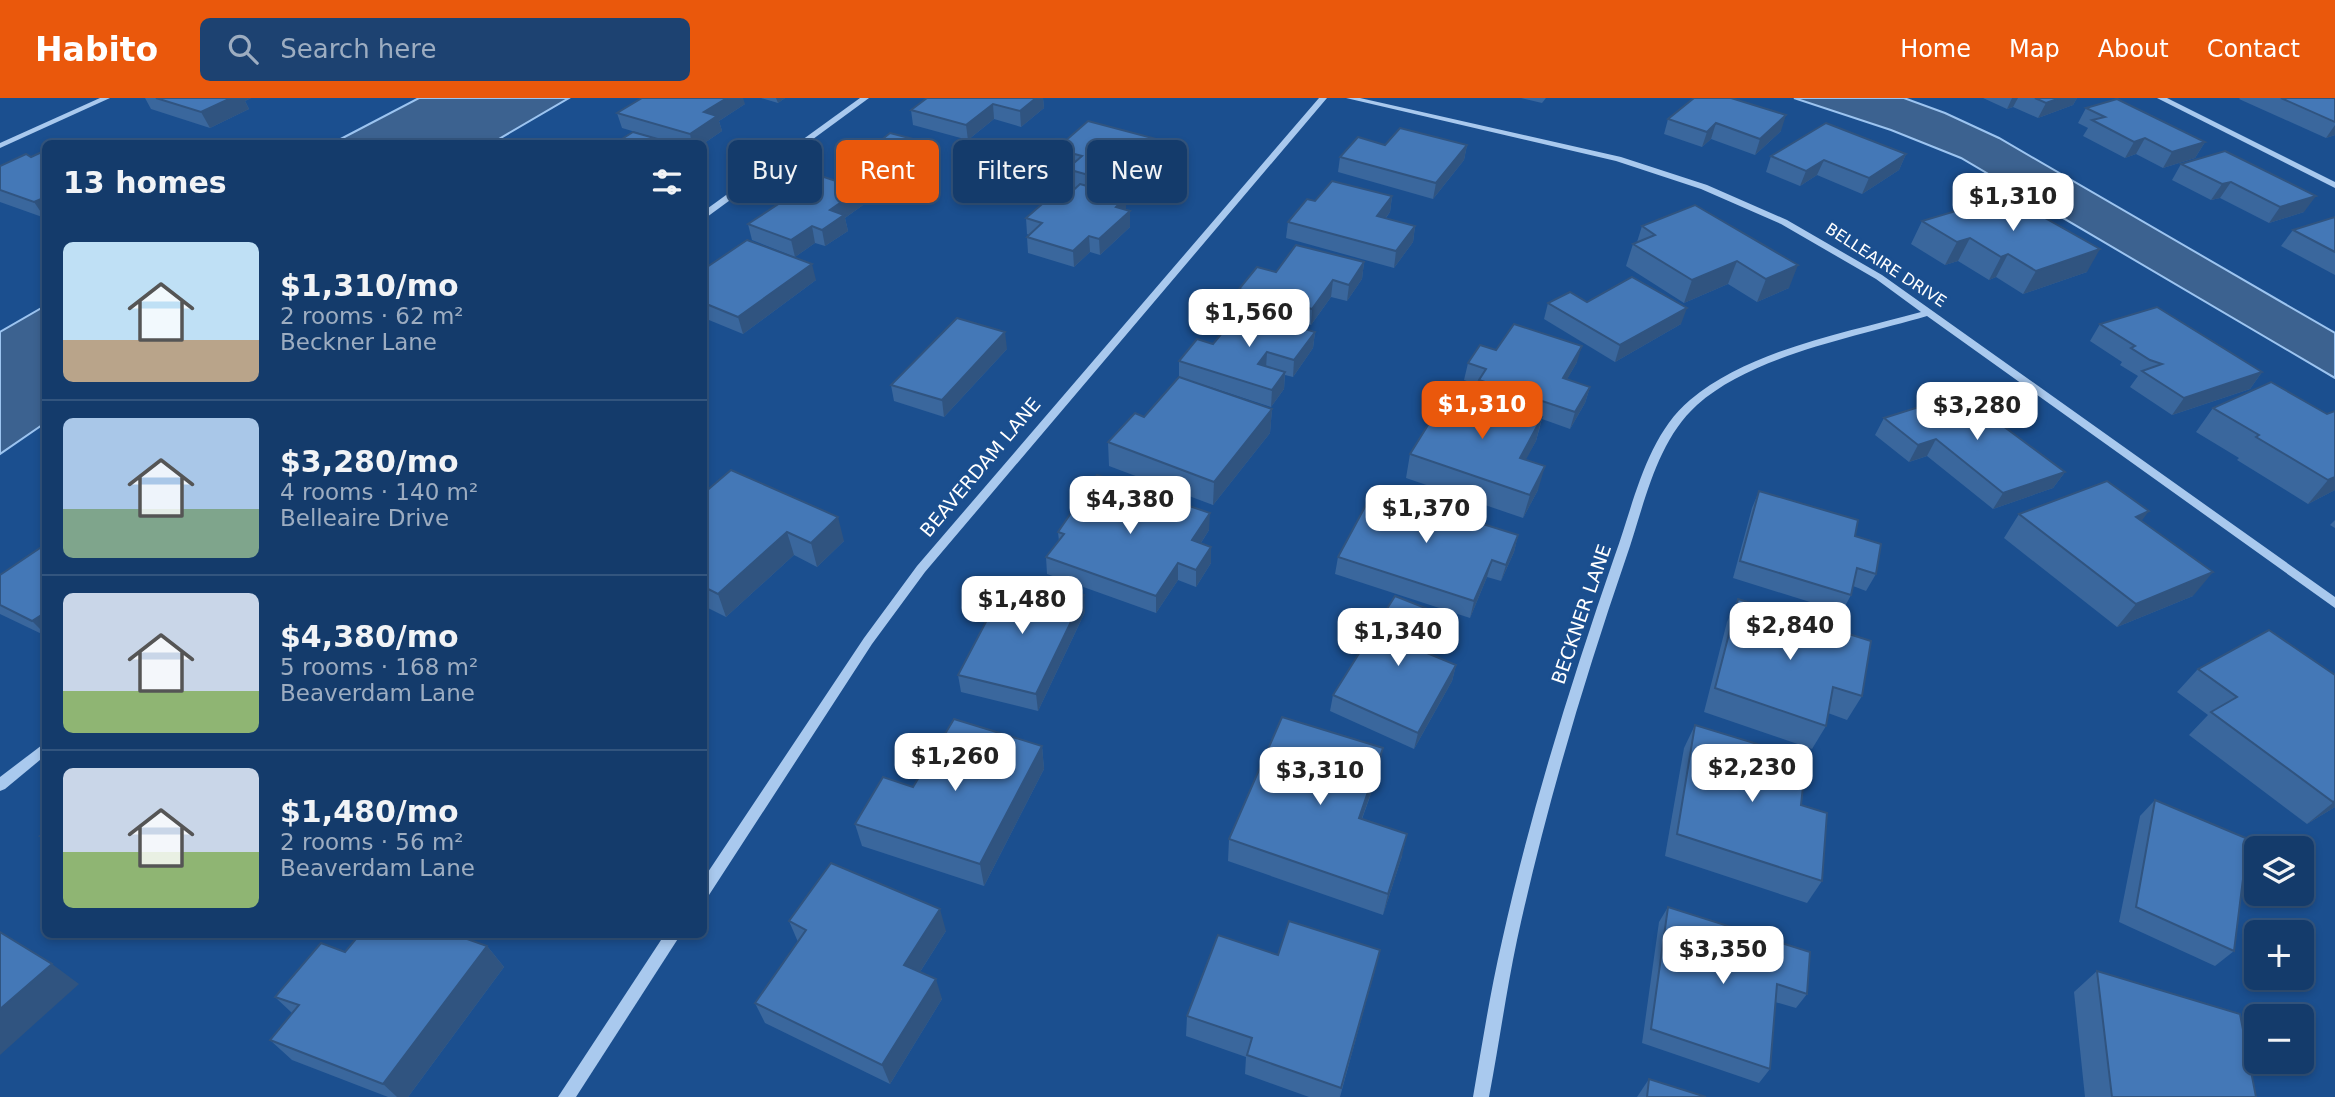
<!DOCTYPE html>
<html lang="en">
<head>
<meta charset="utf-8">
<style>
  :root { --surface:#143b6b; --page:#1d4271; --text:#f1f3f6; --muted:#9dadc1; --line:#33557e; --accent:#ea580c }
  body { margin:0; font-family:"DejaVu Sans",sans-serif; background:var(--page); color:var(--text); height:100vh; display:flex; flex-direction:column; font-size:26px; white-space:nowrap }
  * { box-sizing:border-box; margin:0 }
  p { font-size:23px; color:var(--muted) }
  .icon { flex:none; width:38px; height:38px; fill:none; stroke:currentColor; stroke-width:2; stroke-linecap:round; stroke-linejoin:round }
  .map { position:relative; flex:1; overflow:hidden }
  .details { position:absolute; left:42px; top:42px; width:665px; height:798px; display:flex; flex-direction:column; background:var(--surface); border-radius:10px; box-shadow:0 4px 10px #0003,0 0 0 2px var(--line) }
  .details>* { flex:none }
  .guide { position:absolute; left:728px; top:42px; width:665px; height:63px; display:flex; gap:14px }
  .tools { position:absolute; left:2244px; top:738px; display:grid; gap:14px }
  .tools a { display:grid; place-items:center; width:70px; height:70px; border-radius:10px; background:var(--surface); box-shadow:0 4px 10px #0003,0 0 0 2px var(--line); font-size:35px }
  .price { position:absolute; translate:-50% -60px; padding:0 16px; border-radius:14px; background:#fff; color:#222; font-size:23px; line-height:46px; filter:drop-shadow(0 2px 4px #0008) }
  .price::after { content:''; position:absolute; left:50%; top:42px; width:21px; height:16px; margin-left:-10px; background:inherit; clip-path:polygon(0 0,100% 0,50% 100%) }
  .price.selected { background:var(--accent); color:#fff }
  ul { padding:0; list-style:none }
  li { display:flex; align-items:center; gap:21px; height:175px; padding:0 21px }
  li+li { border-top:2px solid var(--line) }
  li span { display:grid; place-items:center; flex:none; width:196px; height:140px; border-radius:10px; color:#555 }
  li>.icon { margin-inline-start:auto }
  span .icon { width:84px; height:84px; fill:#fffc; stroke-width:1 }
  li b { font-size:30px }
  h2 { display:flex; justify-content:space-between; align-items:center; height:84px; padding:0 21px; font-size:30px }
  .pill { padding:0 24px; border-radius:10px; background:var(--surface); box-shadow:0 4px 10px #0003,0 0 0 2px var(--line); font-size:24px; line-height:63px }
  .pill.selected { background:var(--accent); color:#fff }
  header { display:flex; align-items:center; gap:42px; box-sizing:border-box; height:98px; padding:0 35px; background:var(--accent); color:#fff }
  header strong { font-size:33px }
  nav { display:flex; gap:38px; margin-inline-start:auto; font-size:24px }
  .search { width:490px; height:63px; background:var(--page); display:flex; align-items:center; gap:18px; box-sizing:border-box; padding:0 24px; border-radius:10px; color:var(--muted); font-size:26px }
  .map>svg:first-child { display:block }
  .water { fill:#3c6290; stroke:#9cc4f0; stroke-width:2 }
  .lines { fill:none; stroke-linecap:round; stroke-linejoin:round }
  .minor { fill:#a9c9ee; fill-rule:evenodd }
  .wall { fill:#3a679d }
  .shaded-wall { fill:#305480 }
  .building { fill:#4478b7; stroke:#305480; stroke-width:2 }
  .labels { text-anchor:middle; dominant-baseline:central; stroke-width:6; stroke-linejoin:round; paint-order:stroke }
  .far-street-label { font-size:16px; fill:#fff; stroke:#1b4f8f }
  .street-label { font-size:19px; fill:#fff; stroke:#1b4f8f }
</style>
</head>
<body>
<header>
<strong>Habito</strong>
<div class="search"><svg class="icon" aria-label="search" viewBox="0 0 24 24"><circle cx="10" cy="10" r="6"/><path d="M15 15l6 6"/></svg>Search here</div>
<nav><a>Home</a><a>Map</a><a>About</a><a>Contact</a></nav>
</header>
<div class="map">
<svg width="2335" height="999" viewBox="0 0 2335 999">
  <rect width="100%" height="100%" fill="#1b4f8f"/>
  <g class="water">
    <polygon points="419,0 569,0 492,45 333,45"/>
    <polygon points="1794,0 1904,0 1945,15 1999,40 2335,235 2335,280 1961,60 1891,32"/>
    <polygon points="45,208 45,325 0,356 0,234"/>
  </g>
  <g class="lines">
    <g class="minor">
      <polygon points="100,0 110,0 0,50 0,45"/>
      <polygon points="860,0 869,0 707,119 704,120 704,113"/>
      <polygon points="1319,0 1327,0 925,474 872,546 709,797 704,798 704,780 864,540 917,468"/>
      <path d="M1346 0H1360L1621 59 1707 87 1787 122 1882 177 2335 499V510L1927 218C1856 239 1753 257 1697 307 1655 345 1644 409 1626 460 1583 585 1545 713 1517 842 1506 894 1499 947 1489 999H1473C1482 947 1490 895 1502 843 1531 712 1571 584 1615 457 1634 405 1646 339 1690 302 1751 251 1846 235 1921 214L1876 181 1781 126 1701 91 1616 63Z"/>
      <polygon points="2157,0 2167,0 2335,84 2335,90"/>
      <polygon points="46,644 46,657 5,691 0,693 0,679"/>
      <polygon points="665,836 681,836 576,999 558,999"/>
    </g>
  </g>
  <g class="wall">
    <polygon points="145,0 251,0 245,3 249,11 210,30 151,11"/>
    <polygon points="761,0 785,0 778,5"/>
    <polygon points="927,0 1043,0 1044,10 1021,29 994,21 968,42 913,27 911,12"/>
    <polygon points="1521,0 1546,0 1542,5"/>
    <polygon points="1983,0 2077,0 2073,7 2038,20 2013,9 2007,11"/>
    <polygon points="2240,0 2335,0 2335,37 2326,40 2239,1"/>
    <polygon points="745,6 719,23 722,33 703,46 614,46 659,41 622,30 617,15"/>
    <polygon points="2086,10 2205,44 2195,60 2163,70 2136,56 2125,60 2083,38 2088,30 2078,25"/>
    <polygon points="1668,21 1781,33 1755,57 1711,41 1702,49 1664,36"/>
    <polygon points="921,43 922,51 901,68 870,60 869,52"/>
    <polygon points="1175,46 1175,61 1160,76 1152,74 1121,98 1126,112 1130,129 1100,157 1090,154 1074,169 1028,155 1027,139 1029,137 1027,136 1026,120 1067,98 1077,90 1068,87 1067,71 1069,70 1057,67 1056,51"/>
    <polygon points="1385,47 1467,47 1464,62 1433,101 1338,74 1340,59"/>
    <polygon points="2225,53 2304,114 2269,125 2220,100 2211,102 2172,82 2181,66"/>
    <polygon points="1906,56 1899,72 1862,96 1817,77 1800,88 1766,74 1771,58"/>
    <polygon points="31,59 45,120 0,104 0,68"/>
    <polygon points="1392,98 1390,114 1386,120 1415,128 1413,144 1394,170 1286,140 1288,124 1315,103"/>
    <polygon points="863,107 845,120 848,133 825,148 815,145 795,159 752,142 748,126"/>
    <polygon points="1695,107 1789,190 1757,204 1728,186 1684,205 1626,168 1633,146 1637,144 1642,128"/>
    <polygon points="2335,119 2335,177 2281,148 2293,132"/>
    <polygon points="1922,123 2087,174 2023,196 1996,179 1989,182 1958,163 1945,167 1911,146"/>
    <polygon points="1364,164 1362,181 1347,203 1331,199 1311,227 1239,208 1239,191 1276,174"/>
    <polygon points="704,171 816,182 743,236 704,220"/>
    <polygon points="1587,204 1681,226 1615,264 1544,221 1548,205"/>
    <polygon points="2100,226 2262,274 2250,291 2172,317 2130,289 2138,278 2120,267 2122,264 2090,243"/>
    <polygon points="1315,234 1313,250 1293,279 1285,277 1284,291 1271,309 1195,284 1272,311 1270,335 1213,407 1109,368 1108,344 1144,319 1179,279 1179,263 1213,246"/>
    <polygon points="1007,251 944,319 894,303 891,287"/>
    <polygon points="1496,252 1577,264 1567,281 1590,289 1585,305 1570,331 1542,321 1536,343 1525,362 1538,392 1523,420 1406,380 1410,356 1475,298 1478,287 1464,282 1468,265"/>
    <polygon points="2213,310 2327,316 2335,313 2335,392 2308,406 2237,362 2239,360 2196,334"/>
    <polygon points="1884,320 2065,374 2053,390 1993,411 1927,358 1909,364 1875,337"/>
    <polygon points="1759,393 1855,438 1876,476 1866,493 1853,488 1851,497 1842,514 1733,480 1752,410"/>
    <polygon points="704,395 844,443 817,469 794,457 726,519 704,508"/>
    <polygon points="2019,416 2142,423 2193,498 2117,529 2004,440"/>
    <polygon points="2335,422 2335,430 2330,427"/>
    <polygon points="1209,432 1201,445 1211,449 1211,465 1196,489 1178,482 1156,515 1047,476 1046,459 1059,443 1058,434"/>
    <polygon points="1518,437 1514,454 1501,483 1487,479 1470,520 1335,476 1338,459"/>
    <polygon points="46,446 46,538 0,516 0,477"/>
    <polygon points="1738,501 1862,598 1847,622 1828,615 1826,628 1812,651 1704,614 1727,524"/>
    <polygon points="1085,514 1038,613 961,594 958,577"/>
    <polygon points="1443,517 1439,534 1427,555 1456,567 1452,583 1414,651 1330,613 1333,597"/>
    <polygon points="2198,571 2335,577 2335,709 2307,726 2189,637 2208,617 2177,594"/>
    <polygon points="1695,627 1801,707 1822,783 1807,805 1665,758 1684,650"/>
    <polygon points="1042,648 1044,671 984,788 862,748 855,726 913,689"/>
    <polygon points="1379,673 1362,721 1402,758 1383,817 1228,763 1229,741"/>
    <polygon points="2155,702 2234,853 2215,868 2119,824 2140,718"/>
    <polygon points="1668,809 1807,896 1796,910 1775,904 1770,971 1759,985 1642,945 1659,824"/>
    <polygon points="789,823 946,833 920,874 942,901 890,986 765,925 755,905 798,844"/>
    <polygon points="487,848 504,869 408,999 388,999 292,962 270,942 292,915 275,899 345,854"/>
    <polygon points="1380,852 1340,999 1309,999 1245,976 1246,959 1186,938 1187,918"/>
    <polygon points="2097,873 2256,999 2085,999 2074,894"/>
    <polygon points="1649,981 1706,999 1637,999"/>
  </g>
  <g class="shaded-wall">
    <polygon points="231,0 251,0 245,3 249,11 210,30 201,14"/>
    <polygon points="727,0 743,0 745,6 719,23 722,33 703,46 692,46 690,36 704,14"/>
    <polygon points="776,0 785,0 778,5"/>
    <polygon points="1036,0 1043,0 1044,10 1021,29 1020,13"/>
    <polygon points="2012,0 2018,0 2013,9 2007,11"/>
    <polygon points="2060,0 2077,0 2073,7 2038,20 2046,5"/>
    <polygon points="993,6 994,21 968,42 966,27"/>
    <polygon points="1786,17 1781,33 1755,57 1760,41"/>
    <polygon points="1716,25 1711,41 1702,49 1707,34"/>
    <polygon points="2335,27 2335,37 2326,40"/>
    <polygon points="2145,40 2136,56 2125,60 2134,44"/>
    <polygon points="921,43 922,51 901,68 900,60"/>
    <polygon points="2205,44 2195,60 2163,70 2172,54"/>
    <polygon points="1175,46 1175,61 1160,76 1160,60"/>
    <polygon points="1467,47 1464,62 1433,101 1436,85"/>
    <polygon points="1906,56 1899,72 1862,96 1869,80"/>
    <polygon points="1151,58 1152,74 1117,101 1117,85"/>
    <polygon points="1824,62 1817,77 1800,88 1806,73"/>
    <polygon points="2231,84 2220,100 2211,102 2222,86"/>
    <polygon points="860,91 863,107 845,120 848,133 825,148 822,132 830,112"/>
    <polygon points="1392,98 1390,114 1375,134 1377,118"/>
    <polygon points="2316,98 2304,114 2269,125 2280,109"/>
    <polygon points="46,99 46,120 45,120 34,104"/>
    <polygon points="1126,99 1126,115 1116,109"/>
    <polygon points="1130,113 1130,129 1100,157 1099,141"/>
    <polygon points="812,128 815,145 795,159 791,142"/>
    <polygon points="1415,128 1413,144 1394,170 1396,153"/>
    <polygon points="1089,138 1090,154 1074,169 1073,153"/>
    <polygon points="1970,140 1958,163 1945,167 1957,144"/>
    <polygon points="2100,151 2087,174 2023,196 2036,173"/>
    <polygon points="2008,156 1996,179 1989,182 2001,159"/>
    <polygon points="1737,163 1728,186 1684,205 1692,182"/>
    <polygon points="1364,164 1362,181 1347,203 1349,187"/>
    <polygon points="812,166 816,182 743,236 738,219"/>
    <polygon points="1798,167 1789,190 1757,204 1766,181"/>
    <polygon points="1333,182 1331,199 1311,227 1312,211"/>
    <polygon points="1687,210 1681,226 1615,264 1620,247"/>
    <polygon points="1005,234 1007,251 944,319 942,302"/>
    <polygon points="1315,234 1313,250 1293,279 1294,262"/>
    <polygon points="1582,248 1577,264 1558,297 1563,280"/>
    <polygon points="704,249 708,263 704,267"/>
    <polygon points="1267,254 1266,270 1258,266"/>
    <polygon points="1285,274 1284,291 1271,309 1272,292"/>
    <polygon points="2262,274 2250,291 2172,317 2184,300"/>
    <polygon points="1590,289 1585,305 1570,331 1575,314"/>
    <polygon points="1272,311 1270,335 1213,407 1214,384"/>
    <polygon points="1542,319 1536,343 1514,384 1520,360"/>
    <polygon points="1936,341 1927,358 1909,364 1918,347"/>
    <polygon points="1545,368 1538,392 1523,420 1530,397"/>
    <polygon points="2065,374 2053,390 1993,411 2003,395"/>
    <polygon points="2335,379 2335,392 2308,406 2328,382"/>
    <polygon points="2149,413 2131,437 2136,419"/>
    <polygon points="1210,415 1209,432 1192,459 1192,442"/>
    <polygon points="838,419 844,443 817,469 811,445"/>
    <polygon points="787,434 794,457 726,519 718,496"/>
    <polygon points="1518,437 1514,454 1501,483 1506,467"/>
    <polygon points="1211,449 1211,465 1196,489 1196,472"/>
    <polygon points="1492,462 1487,479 1470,520 1474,503"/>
    <polygon points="1178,465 1178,482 1156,515 1156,498"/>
    <polygon points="2213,474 2193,498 2117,529 2136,506"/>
    <polygon points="1084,497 1085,514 1038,613 1036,596"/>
    <polygon points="46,514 46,537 32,523"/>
    <polygon points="1443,517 1439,534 1419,569 1422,553"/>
    <polygon points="1456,567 1452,583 1414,651 1418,635"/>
    <polygon points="704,593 708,605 704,611"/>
    <polygon points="1042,648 1044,671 984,788 980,766"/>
    <polygon points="1383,650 1379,673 1354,742 1359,720"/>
    <polygon points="2335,703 2335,709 2307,726"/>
    <polygon points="1407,736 1402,758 1383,817 1388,796"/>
    <polygon points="940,811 946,833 911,888 904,867"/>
    <polygon points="487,848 504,869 408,999 397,999 383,986"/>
    <polygon points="1380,852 1375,873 1339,999"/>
    <polygon points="52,866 79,886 0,957 0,911"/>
    <polygon points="936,881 942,901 890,986 882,967"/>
  </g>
  <g class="building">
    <polygon points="156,0 231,0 201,14"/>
    <polygon points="642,0 727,0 704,14 717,18 690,36 617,15"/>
    <polygon points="927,0 1036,0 1020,13 993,6 966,27 911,12"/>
    <polygon points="1694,0 1731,0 1786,17 1760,41 1716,25 1707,34 1668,21"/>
    <polygon points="2035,0 2060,0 2046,5"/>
    <polygon points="2281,0 2335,0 2335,24"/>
    <polygon points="2117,1 2205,44 2172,54 2145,40 2134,44 2092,22 2105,19 2086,10"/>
    <polygon points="1088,23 1175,46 1160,60 1151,58 1117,85 1067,71 1082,58 1056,51"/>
    <polygon points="1826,25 1906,56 1869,80 1824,62 1806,73 1771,58"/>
    <polygon points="1400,30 1467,47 1436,85 1340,59 1358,39 1385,47"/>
    <polygon points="633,34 675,46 614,46"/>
    <polygon points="890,35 921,43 900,60 869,52"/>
    <polygon points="597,43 607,46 593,46"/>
    <polygon points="46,52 46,99 34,104 0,92 0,68 26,56 31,59"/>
    <polygon points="2225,53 2316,98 2280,109 2231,84 2222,86 2181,66"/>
    <polygon points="821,78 860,91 830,112 844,117 822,132 812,128 791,142 748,126"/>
    <polygon points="1332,83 1392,98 1377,118 1415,128 1396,153 1288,124 1307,101 1315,103"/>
    <polygon points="1080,86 1126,99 1116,109 1130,113 1099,141 1089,138 1073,153 1027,139 1042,125 1026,120 1056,94 1067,98"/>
    <polygon points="2006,98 2100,151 2036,173 2008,156 2001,159 1970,140 1957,144 1922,123"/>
    <polygon points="1695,107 1798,167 1766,181 1737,163 1692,182 1633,146 1655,137 1642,128"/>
    <polygon points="2335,119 2335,154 2293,132"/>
    <polygon points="747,142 812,166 738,219 704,205 704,171"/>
    <polygon points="1296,147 1364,164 1349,187 1333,182 1312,211 1239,191 1257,169 1276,174"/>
    <polygon points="1632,179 1687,210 1620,247 1548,205 1570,194 1587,204"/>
    <polygon points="2157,209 2262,274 2184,300 2142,273 2162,266 2150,262 2131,250 2135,248 2100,226"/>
    <polygon points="1241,212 1315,234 1294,262 1267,254 1258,266 1285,274 1272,292 1179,263 1197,241 1213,246"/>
    <polygon points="957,220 1005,234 942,302 891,287"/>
    <polygon points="1514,226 1582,248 1563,280 1590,289 1575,314 1479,282 1486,271 1468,265 1480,247 1496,252"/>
    <polygon points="1179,279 1272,311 1214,384 1108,344 1135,315 1144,319"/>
    <polygon points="2271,284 2327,316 2335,313 2335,379 2328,382 2256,339 2259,337 2213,310"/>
    <polygon points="1451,290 1542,319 1520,360 1545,368 1530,397 1410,356"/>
    <polygon points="1960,296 2065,374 2003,395 1936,341 1918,347 1884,320"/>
    <polygon points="731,372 838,419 811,445 787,434 718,496 704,489 704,395"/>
    <polygon points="1097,377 1210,415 1192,442 1211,449 1196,472 1178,465 1156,498 1046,459 1064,436 1058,434"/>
    <polygon points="2107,383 2149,413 2136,419 2213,474 2136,506 2019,416"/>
    <polygon points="1374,392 1518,437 1506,467 1492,462 1474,503 1338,459"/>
    <polygon points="1759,393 1858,422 1855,438 1881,446 1876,476 1857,470 1851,497 1740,463"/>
    <polygon points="46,446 46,514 32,523 0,507 0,477"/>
    <polygon points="1009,480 1084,497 1036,596 958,577"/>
    <polygon points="1395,498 1443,517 1422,553 1456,567 1418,635 1333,597"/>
    <polygon points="1738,501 1871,543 1862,598 1833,589 1826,628 1715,590"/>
    <polygon points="2269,532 2335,577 2335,703 2333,704 2211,614 2237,599 2198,571"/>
    <polygon points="1282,619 1383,650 1359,720 1407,736 1388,796 1229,741"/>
    <polygon points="954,621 1042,648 980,766 855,726 883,679 913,689"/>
    <polygon points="1695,627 1806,661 1801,707 1827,715 1822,783 1677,736"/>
    <polygon points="2155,702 2248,741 2234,853 2136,809"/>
    <polygon points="46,734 46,740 40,738"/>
    <polygon points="831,765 940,811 904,867 936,881 882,967 755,905 806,832 789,823"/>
    <polygon points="1668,809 1810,854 1807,896 1777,886 1770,971 1651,931"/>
    <polygon points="1289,823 1380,852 1341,990 1247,957 1252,940 1187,918 1218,837 1278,857"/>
    <polygon points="0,834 52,866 0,911"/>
    <polygon points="360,836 453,836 487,848 383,986 270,942 299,907 275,899 321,845 345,854"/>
    <polygon points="2097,873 2240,916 2256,999 2112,999"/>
    <polygon points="1649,981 1706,999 1647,999"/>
  </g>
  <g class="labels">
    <g class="far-street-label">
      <text transform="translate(1886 167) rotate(33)">BELLEAIRE DRIVE</text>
    </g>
    <g class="street-label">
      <text transform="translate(980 369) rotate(-50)">BEAVERDAM LANE</text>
      <text transform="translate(1581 516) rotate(-71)">BECKNER LANE</text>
    </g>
  </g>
</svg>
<div class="tools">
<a><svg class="icon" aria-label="layers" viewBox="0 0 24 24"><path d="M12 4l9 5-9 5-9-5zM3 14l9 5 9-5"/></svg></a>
<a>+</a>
<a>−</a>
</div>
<b class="price" style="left:2013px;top:135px">$1,310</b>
<b class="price" style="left:1249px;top:251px">$1,560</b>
<b class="price selected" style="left:1482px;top:343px">$1,310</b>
<b class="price" style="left:1977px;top:344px">$3,280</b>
<b class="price" style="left:1130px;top:438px">$4,380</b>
<b class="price" style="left:1426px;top:447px">$1,370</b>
<b class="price" style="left:1022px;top:538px">$1,480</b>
<b class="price" style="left:1790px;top:564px">$2,840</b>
<b class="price" style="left:1398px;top:570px">$1,340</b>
<b class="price" style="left:955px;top:695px">$1,260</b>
<b class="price" style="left:1752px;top:706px">$2,230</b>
<b class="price" style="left:1320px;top:709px">$3,310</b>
<b class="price" style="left:1723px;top:888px">$3,350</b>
<div class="guide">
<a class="pill">Buy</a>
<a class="pill selected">Rent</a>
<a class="pill">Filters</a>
<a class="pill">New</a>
</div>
<section class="details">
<h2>13 homes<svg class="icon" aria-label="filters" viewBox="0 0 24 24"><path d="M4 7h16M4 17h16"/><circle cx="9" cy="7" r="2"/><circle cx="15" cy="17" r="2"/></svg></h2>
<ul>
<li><span style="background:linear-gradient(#bfe0f5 70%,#b9a48a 0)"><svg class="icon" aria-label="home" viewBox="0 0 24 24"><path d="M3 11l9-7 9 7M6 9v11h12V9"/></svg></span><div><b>$1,310/mo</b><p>2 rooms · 62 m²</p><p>Beckner Lane</p></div></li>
<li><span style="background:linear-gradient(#a9c7e8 65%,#7fa58c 0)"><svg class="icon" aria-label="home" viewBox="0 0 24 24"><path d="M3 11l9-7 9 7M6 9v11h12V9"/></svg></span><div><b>$3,280/mo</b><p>4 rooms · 140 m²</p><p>Belleaire Drive</p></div></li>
<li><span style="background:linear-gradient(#c9d6e8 70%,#8fb573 0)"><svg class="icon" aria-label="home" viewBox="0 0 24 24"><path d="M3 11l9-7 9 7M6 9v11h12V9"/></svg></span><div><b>$4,380/mo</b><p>5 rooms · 168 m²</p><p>Beaverdam Lane</p></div></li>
<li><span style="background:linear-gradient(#c9d6e8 60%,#8fb573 0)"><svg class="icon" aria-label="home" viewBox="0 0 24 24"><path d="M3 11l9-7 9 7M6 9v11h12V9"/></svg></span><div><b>$1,480/mo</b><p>2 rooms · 56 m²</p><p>Beaverdam Lane</p></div></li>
</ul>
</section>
</div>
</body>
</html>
